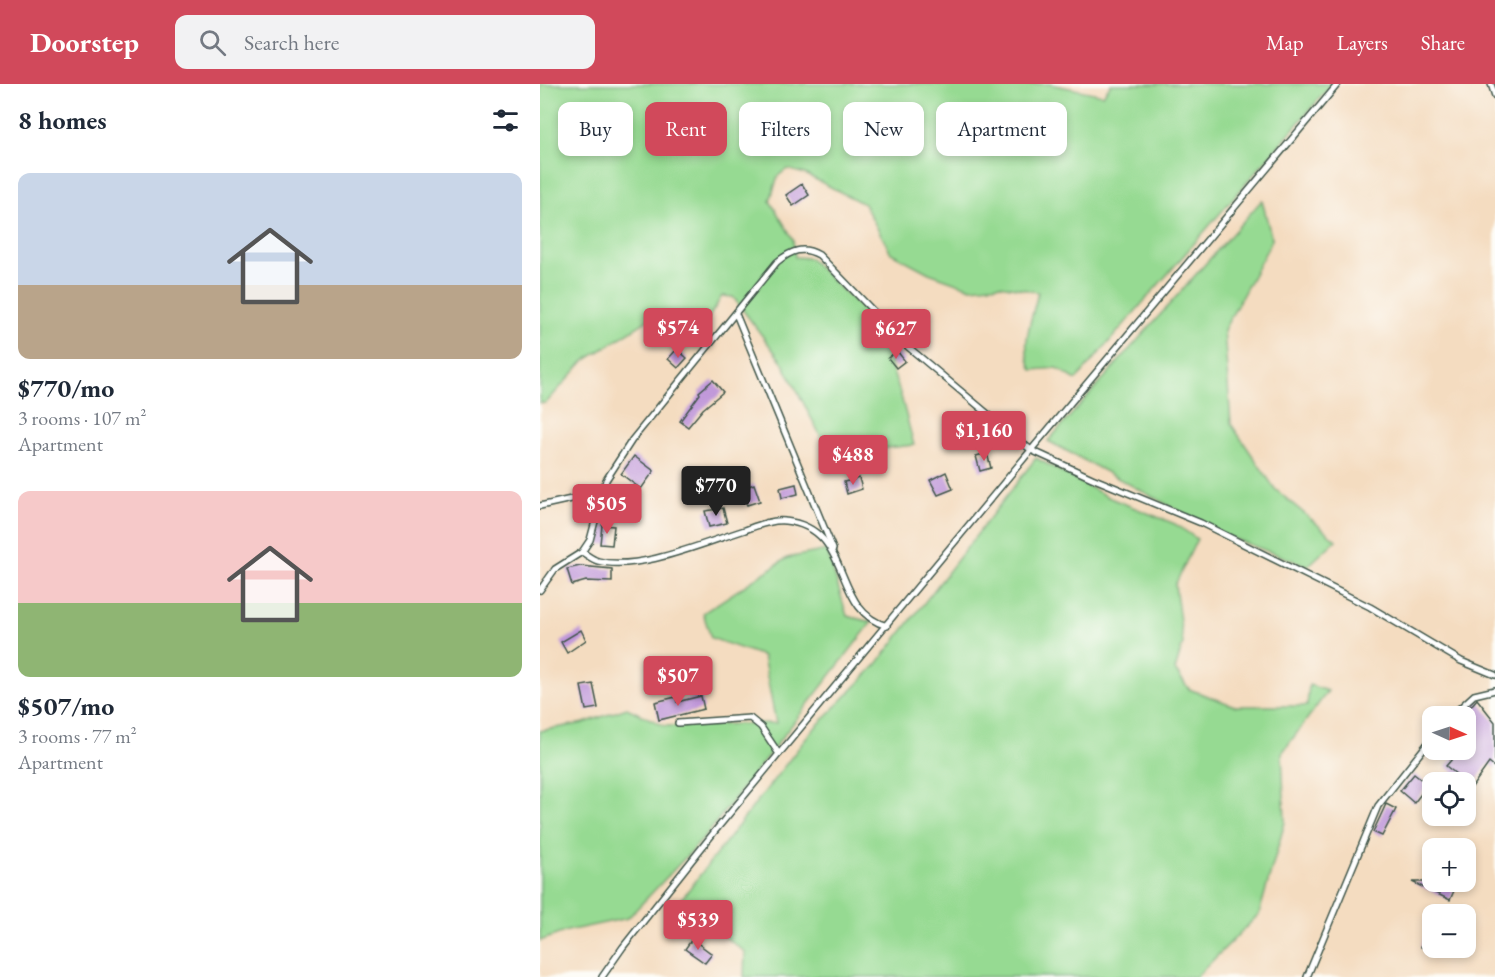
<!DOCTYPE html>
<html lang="en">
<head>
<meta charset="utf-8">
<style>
  :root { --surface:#fff; --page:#f2f2f3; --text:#1f2937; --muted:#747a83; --accent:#d1495b }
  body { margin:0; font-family:"EB Garamond",serif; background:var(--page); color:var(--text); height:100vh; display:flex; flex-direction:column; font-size:22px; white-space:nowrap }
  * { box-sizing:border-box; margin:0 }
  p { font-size:20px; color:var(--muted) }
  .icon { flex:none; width:33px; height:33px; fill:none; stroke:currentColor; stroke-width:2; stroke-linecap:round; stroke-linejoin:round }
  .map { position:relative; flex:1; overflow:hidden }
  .sheet { display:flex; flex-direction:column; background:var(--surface); width:540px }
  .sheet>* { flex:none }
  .guide { position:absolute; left:18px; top:18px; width:570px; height:54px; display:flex; gap:12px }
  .needle { width:39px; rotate:93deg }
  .controls { position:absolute; left:882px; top:622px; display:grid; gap:12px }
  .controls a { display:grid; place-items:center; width:54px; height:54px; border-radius:12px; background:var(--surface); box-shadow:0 3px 9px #0003; font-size:30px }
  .price { position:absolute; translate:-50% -51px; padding:0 14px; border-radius:6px; background:var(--accent); color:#fff; font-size:20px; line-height:39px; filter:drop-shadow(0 2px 3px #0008) }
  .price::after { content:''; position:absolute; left:50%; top:36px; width:18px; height:14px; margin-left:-9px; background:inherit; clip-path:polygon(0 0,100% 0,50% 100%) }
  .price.current { background:#222; color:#fff }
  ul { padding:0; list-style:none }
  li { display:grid; align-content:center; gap:12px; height:318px; padding:0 18px }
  li span { display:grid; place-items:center; height:186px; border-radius:12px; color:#555 }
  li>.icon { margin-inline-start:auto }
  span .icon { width:108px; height:108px; fill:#fffc; stroke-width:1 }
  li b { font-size:26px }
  h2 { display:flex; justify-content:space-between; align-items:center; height:72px; padding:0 18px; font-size:26px }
  .pill { padding:0 21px; border-radius:12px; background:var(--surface); box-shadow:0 3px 9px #0003; font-size:21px; line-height:54px }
  .pill.current { background:var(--accent); color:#fff }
  header { display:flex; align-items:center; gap:36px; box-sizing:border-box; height:84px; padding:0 30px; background:var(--accent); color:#fff }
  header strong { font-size:28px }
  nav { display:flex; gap:33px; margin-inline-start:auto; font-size:21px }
  .search { width:420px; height:54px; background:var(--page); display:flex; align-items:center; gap:15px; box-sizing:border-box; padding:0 21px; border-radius:12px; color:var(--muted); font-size:22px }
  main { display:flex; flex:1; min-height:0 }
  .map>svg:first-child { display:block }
  .green { fill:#96da92; stroke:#5a8c63; stroke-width:1.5 }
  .building { fill:#c097d9 }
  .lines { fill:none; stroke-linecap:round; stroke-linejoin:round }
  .lane-casing { stroke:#3f5549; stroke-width:8 }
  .lane { stroke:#fff; stroke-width:5 }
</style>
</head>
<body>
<header>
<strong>Doorstep</strong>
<div class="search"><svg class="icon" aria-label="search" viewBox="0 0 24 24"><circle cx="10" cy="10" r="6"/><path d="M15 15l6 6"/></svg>Search here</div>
<nav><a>Map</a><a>Layers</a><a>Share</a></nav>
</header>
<main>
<section class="sheet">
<h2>8 homes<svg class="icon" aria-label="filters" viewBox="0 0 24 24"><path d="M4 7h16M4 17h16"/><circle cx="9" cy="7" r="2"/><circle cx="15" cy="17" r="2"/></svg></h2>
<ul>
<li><span style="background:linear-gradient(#c9d6e8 60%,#b9a48a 0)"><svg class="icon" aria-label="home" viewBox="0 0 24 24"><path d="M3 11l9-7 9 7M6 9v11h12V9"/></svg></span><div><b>$770/mo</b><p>3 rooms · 107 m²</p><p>Apartment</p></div></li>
<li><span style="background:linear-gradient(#f6c9c9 60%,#8fb573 0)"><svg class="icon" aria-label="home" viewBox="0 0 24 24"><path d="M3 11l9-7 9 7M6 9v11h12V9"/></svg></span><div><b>$507/mo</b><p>3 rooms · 77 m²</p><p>Apartment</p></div></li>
</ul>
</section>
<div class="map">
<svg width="955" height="893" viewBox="0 0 955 893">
  <rect width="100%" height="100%" fill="#fdfcf7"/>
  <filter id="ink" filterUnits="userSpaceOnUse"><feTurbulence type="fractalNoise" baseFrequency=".0167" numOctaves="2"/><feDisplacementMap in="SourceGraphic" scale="12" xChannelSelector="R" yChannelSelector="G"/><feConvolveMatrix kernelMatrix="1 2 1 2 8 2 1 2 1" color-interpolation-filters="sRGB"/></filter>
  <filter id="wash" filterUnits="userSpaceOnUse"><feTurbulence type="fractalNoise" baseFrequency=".008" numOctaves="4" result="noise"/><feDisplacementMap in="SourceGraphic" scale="24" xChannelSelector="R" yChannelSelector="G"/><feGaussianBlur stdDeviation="1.35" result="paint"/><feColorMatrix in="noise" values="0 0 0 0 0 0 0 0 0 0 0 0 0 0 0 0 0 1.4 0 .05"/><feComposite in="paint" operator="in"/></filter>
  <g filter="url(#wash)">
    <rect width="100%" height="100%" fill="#f4dcc0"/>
    <g class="green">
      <path d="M0 0H510L563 11 571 0H792L536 296 517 284 492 286C479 260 493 234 498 208L460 201 431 204 389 189 351 169 324 120 265 90 247 85 238 92 230 117 253 155 255 173 269 174 336 238 361 312 374 361 290 370 242 278 193 213 182 212 166 238 138 244 111 234 44 277 6 319H0Z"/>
      <polygon points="722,116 732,156 684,246 691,340 735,405 796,456 768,482 686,452 508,357"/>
      <polygon points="496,374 570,414 635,440 657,455 635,501 643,559 635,586 649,605 695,622 767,622 769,601 788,607 742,669 745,738 719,830 656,893 204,893 205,868 139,818 271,648 337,580"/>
      <polygon points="287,466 307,532 332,538 163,755 88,834 27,847 0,857 0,647 44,639 87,624 125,642 236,639 223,572 171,554 163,529 247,474"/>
    </g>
    <g id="blocks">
      <g class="building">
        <polygon points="262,100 269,111 253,122 246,111"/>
        <polygon points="137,265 147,274 138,284 128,275"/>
        <polygon points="357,267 365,277 356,284 348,274"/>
        <polygon points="173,296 183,308 163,325 148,343 140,337 160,310 159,308"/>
        <polygon points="447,369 451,384 440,387 436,372"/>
        <polygon points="94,372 114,387 101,405 81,390"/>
        <polygon points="406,388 413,405 398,411 390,396"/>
        <polygon points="319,394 322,405 307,410 304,398"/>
        <polygon points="214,400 220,417 207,421 201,405"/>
        <polygon points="256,400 258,410 242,414 240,404"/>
        <polygon points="183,424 187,439 169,443 165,427"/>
        <polygon points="62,441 74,442 72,461 60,460"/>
        <polygon points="40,482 72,485 72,498 46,497 32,501 27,485"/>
        <polygon points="41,546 46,556 27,569 21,558"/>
        <polygon points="53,600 58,624 46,626 41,602"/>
        <polygon points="161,612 164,625 119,636 115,618 136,613 137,618"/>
        <polygon points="937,615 955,638 955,684 949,679 932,703 906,682 920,666 926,666 926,628"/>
        <polygon points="874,690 888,701 874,719 860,707"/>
        <polygon points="846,720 856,725 842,752 833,748"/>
        <polygon points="872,798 908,798 916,802 910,816"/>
        <polygon points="890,833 892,833 892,867 881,863"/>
        <polygon points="152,855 172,870 165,879 145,865"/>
      </g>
    </g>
  </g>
  <g filter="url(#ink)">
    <use href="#blocks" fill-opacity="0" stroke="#3f5549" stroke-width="1.5"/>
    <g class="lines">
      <g class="lane-casing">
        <g id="lane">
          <polyline points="951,0 955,12"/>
          <polyline points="196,230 293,465"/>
          <polyline points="0,422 63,408"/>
          <path d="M42 468C47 471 53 476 58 477 98 488 166 458 205 446 216 442 233 435 245 437 314 444 291 527 347 542"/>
          <path d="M0 506 15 485 42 468 50 456 66 396 92 356 237 178C252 166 263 162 279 171L367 262 491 366 798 0"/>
          <polyline points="910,633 934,611 955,606"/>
          <polyline points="138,639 210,634 221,643 239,670"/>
          <polyline points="62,893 83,863 175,747 491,366 552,394 661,439 830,523 921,577 955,591"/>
          <polyline points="767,893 838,722 892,654"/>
        </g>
      </g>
      <use href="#lane" class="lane"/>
    </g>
  </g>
</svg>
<div class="controls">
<a><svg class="needle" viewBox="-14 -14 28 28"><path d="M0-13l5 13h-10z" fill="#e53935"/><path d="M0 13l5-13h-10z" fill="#747a83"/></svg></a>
<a><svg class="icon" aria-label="locate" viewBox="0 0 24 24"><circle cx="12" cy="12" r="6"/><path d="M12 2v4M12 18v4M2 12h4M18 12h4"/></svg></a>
<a>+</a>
<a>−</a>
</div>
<b class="price" style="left:138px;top:275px">$574</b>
<b class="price" style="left:356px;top:276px">$627</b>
<b class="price" style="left:444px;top:378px">$1,160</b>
<b class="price" style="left:313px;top:402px">$488</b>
<b class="price current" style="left:176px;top:433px">$770</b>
<b class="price" style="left:67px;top:451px">$505</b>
<b class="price" style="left:138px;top:623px">$507</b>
<b class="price" style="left:158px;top:867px">$539</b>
<div class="guide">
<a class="pill">Buy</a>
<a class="pill current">Rent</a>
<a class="pill">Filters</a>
<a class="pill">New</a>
<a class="pill">Apartment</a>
</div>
</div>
</main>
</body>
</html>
